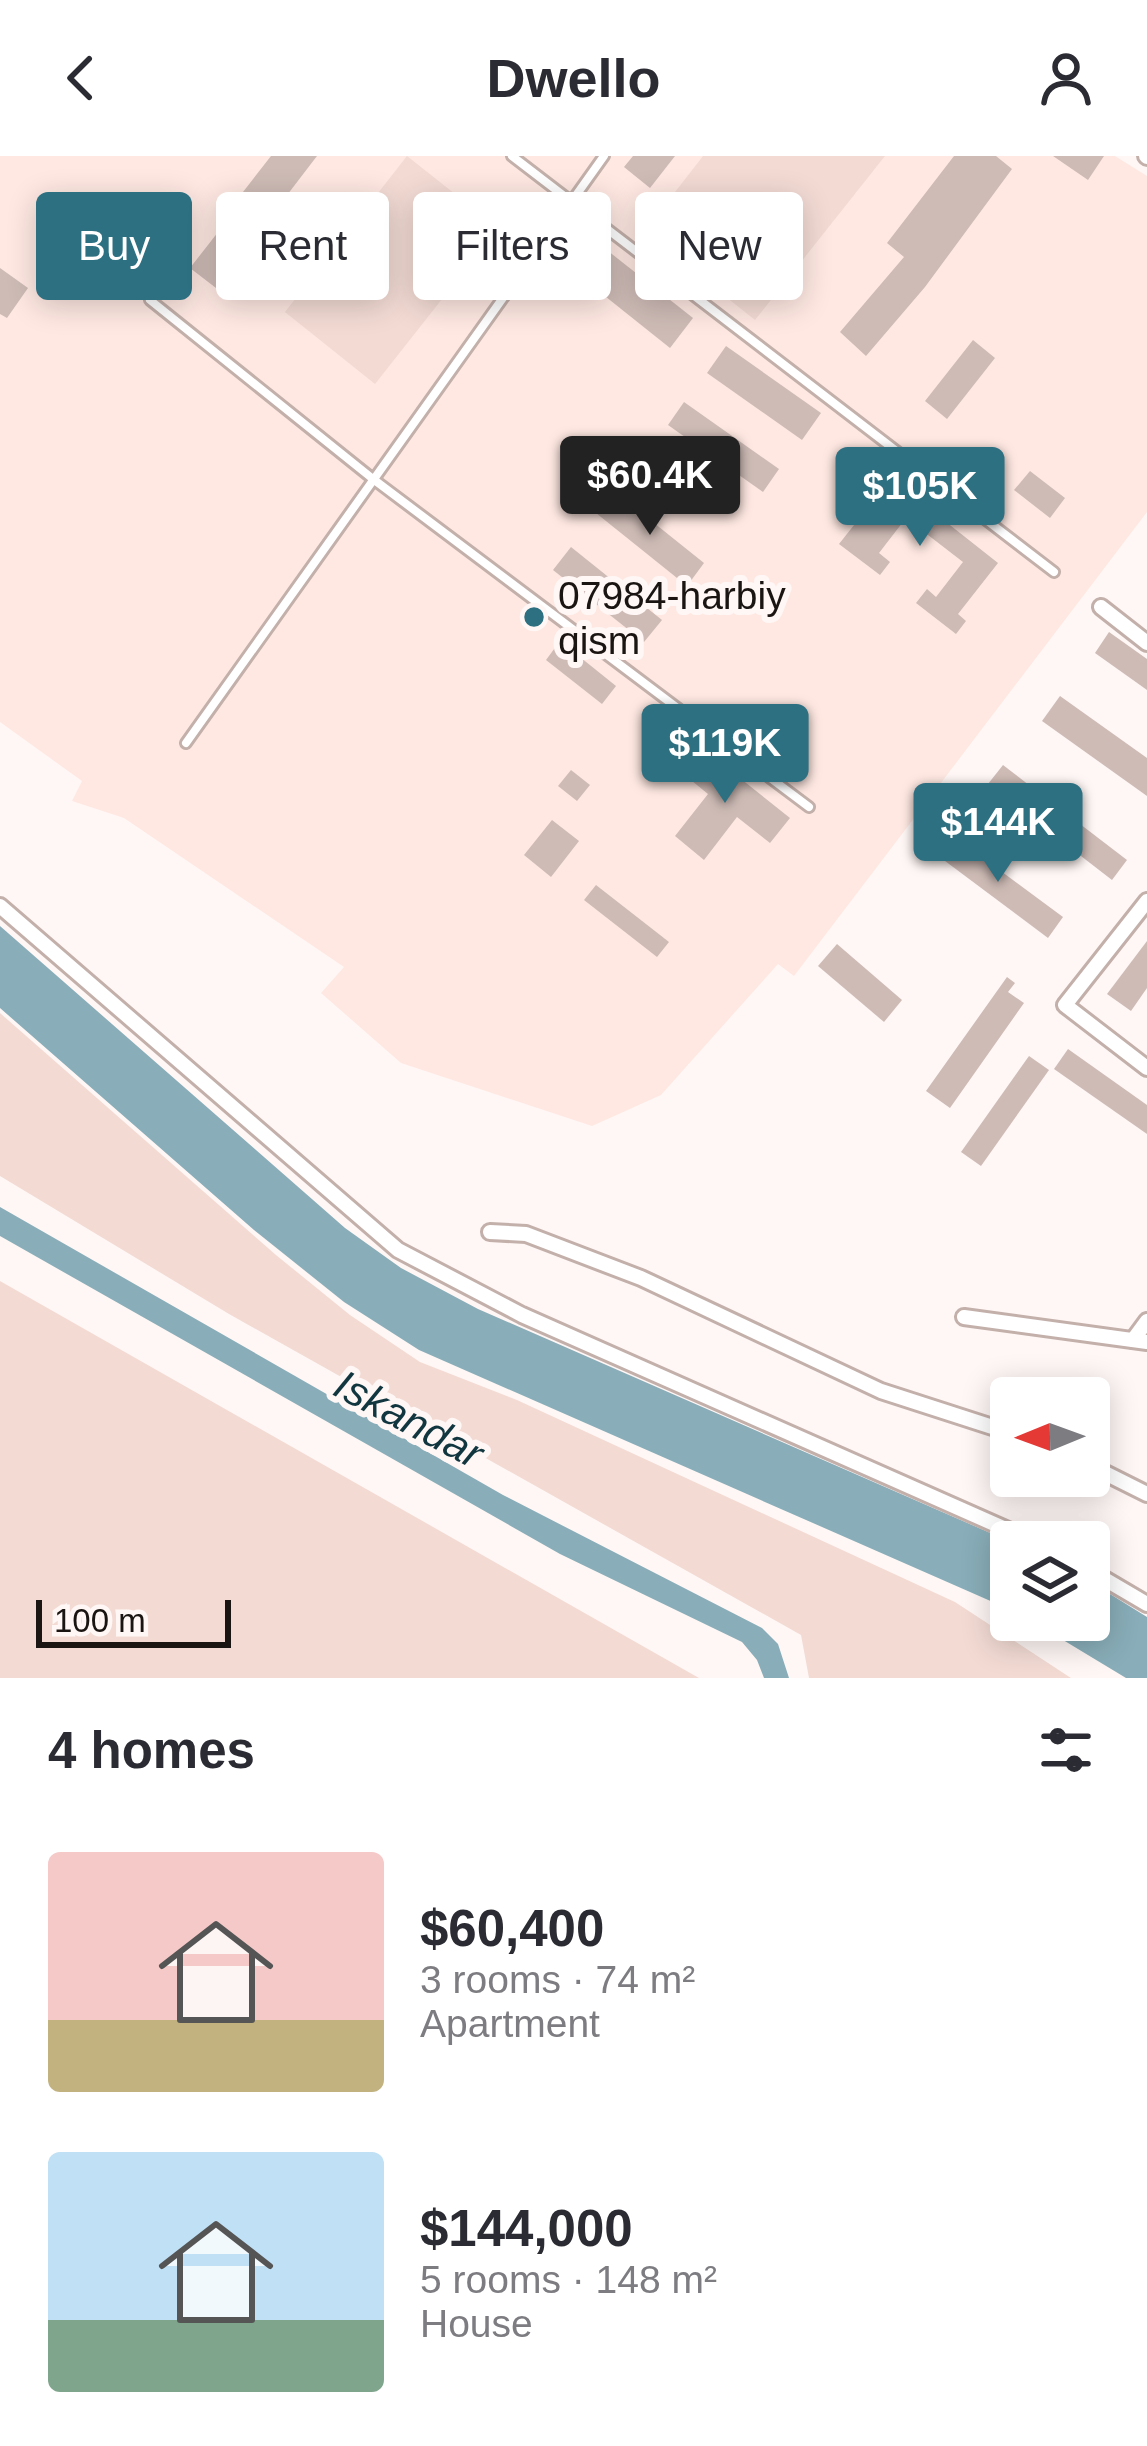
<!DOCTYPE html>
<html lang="en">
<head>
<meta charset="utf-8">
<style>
  :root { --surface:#fff; --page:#f2f2f3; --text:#2b2b33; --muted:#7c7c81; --accent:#2d7081 }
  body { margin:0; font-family:Arial,sans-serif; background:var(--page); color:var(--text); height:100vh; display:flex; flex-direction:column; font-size:45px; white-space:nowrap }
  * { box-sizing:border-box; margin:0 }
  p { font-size:39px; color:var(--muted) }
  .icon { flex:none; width:66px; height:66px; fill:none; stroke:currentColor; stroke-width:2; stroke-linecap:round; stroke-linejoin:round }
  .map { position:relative; height:1522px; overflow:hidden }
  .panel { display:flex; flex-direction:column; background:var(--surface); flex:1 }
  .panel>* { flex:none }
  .guide { position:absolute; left:36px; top:36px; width:1077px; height:108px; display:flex; gap:24px }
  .needle { width:78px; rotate:269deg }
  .buttons { position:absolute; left:990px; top:1221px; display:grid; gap:24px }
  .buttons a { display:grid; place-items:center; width:120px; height:120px; border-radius:12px; background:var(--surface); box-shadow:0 6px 30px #0003; font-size:60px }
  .scale { position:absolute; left:36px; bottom:30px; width:195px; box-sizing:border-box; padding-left:12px; border:6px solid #1a1412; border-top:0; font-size:33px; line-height:42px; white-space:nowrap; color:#1a1412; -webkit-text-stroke:9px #fff7f5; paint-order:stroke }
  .price { position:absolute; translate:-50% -102px; padding:0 27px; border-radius:12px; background:var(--accent); color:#fff; font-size:39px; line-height:78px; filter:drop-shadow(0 3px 6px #0008) }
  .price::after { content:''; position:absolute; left:50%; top:72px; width:36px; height:27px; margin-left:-18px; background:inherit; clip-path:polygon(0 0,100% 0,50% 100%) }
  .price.selected { background:#222; color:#fff }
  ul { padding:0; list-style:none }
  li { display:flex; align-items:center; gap:36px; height:300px; padding:0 48px }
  li span { display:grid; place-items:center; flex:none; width:336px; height:240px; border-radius:12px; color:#555 }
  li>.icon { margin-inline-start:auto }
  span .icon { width:144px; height:144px; fill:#fffc; stroke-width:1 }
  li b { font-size:51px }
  h2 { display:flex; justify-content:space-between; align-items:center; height:144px; padding:0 48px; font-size:51px }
  .chip { padding:0 42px; border-radius:12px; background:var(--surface); box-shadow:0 6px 30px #0003; font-size:42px; line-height:108px }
  .chip.selected { background:var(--accent); color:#fff }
  header { display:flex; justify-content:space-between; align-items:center; height:156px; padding:0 48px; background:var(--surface); font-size:54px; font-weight:800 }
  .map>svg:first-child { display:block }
  .built { fill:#ffe8e2 }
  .green { fill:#f3dbd4 }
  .water { fill:#89aeb9 }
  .building { fill:#cebbb6 }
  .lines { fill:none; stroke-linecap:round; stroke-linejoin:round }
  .service-casing { stroke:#c3b0ab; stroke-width:14 }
  .minor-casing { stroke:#c3b0ab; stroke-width:20 }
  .service { stroke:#fff; stroke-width:8 }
  .minor { stroke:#fff; stroke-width:14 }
  .poi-dot { fill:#2d7081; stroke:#fff7f5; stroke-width:4.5 }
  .labels { text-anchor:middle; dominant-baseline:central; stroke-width:12; stroke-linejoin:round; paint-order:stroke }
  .poi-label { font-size:39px; fill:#1a1412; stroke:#fff7f5; text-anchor:start }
  .water-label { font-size:42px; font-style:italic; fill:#11363f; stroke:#fff7f5 }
</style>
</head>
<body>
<header><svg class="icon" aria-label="back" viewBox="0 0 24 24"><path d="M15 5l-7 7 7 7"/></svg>Dwello<svg class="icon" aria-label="person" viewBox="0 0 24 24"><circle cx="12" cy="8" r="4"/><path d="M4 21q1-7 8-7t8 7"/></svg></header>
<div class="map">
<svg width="1147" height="1522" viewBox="0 0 1147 1522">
  <rect width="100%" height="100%" fill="#fff7f5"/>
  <polygon class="built" points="0,0 1115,0 1147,20 1147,356 794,820 778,808 661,939 592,970 401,907 321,837 344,811 124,662 72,645 82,625 0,566"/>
  <g class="green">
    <polygon points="407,0 498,72 375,228 285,156"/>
    <polygon points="703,0 885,0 755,164 644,76"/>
    <polygon points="0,857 276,1099 350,1159 420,1206 517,1244 955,1446 1071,1522 809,1522 801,1479 229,1158 0,1020"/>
    <polygon points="0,1125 699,1522 0,1522"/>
  </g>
  <g class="water">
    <polygon points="0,770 345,1072 401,1112 478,1153 1011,1386 1011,1454 419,1194 344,1146 254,1074 0,852"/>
    <polygon points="0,1051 503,1339 762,1472 778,1488 789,1522 764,1522 757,1504 742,1486 560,1398 0,1080"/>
    <polygon points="1089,1425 1147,1461 1147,1522 1126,1522 1030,1464 1089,1464"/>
  </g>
  <g class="building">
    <polygon points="271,0 317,0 216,132 190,112 247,39 243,36"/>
    <polygon points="633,0 675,0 650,32 624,11"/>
    <polygon points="954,0 996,0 1012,13 925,131 866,200 840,176 904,101 887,87"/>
    <polygon points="1053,0 1104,0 1088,24"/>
    <polygon points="584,76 693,162 670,192 561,105"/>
    <polygon points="0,112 28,132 7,162 0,158"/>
    <polygon points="973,184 995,202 947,263 925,245"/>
    <polygon points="726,190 821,257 802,284 707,217"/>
    <polygon points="684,246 779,313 763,336 668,269"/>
    <polygon points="1030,315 1065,342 1050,362 1014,334"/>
    <polygon points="896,316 908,326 903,332 998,407 958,458 966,465 956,478 916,447 927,433 936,441 963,406 906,362 879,397 890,406 880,419 839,388"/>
    <polygon points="614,335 704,407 687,430 596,357"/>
    <polygon points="571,391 662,464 644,486 553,414"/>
    <polygon points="1109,476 1147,503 1147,534 1095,497"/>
    <polygon points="560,485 616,530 602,548 546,504"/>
    <polygon points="1060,540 1147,602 1147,640 1042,565"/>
    <polygon points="701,591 790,662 770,687 737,661 704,704 675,680 708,638 681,616"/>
    <polygon points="1003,609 1127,704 1112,724 988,628"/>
    <polygon points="571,614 590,629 577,645 558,630"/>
    <polygon points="552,664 579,685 551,721 524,699"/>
    <polygon points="948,676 1063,761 1048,782 933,696"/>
    <polygon points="596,729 669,786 657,801 584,744"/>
    <polygon points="1147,785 1147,832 1131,855 1107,838"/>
    <polygon points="837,788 902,844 884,866 818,810"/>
    <polygon points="1007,821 1015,827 1008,836 1024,847 950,952 926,935"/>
    <polygon points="1068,893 1147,949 1147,978 1054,913"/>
    <polygon points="1029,900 1049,914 981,1010 961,996"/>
  </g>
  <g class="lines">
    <g class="service-casing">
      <g id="service">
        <polyline points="512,0 1054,416"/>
        <polyline points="150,144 373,323 809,651"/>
        <polyline points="186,587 604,0"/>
      </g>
    </g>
    <g class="minor-casing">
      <g id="minor">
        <polyline points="1146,0 1147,1"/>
        <polyline points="1101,451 1147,487"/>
        <polyline points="1147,745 1065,849 1147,912"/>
        <polyline points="0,750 398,1094 522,1159 1035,1386"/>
        <polyline points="490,1076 526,1078 641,1122 881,1235 1011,1277"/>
        <polyline points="964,1161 1147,1186"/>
        <polyline points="1133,1184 1147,1165"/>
        <polyline points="1089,1309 1147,1338"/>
        <polyline points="1089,1414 1147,1448"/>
      </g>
    </g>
    <use href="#service" class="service"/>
    <use href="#minor" class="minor"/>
  </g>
  <circle class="poi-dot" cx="534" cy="461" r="12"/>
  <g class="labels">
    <g class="poi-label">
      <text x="558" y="439">07984-harbiy<tspan x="558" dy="45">qism</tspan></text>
    </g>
    <g class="water-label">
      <text transform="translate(409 1263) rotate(28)">Iskandar</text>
    </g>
  </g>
</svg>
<div class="buttons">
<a><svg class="needle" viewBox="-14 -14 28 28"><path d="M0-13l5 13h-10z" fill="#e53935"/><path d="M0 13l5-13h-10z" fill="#7c7c81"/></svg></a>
<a><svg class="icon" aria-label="layers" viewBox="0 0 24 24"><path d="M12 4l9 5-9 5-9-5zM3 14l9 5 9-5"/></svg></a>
</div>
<div class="scale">100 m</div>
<b class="price selected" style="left:650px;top:382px">$60.4K</b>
<b class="price" style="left:920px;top:393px">$105K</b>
<b class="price" style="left:725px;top:650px">$119K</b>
<b class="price" style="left:998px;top:729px">$144K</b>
<div class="guide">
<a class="chip selected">Buy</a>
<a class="chip">Rent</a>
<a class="chip">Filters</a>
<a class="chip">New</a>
</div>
</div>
<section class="panel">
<h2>4 homes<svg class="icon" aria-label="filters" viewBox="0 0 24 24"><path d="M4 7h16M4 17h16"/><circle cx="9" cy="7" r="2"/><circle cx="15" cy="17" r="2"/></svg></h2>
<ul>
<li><span style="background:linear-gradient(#f6c9c9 70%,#c2b280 0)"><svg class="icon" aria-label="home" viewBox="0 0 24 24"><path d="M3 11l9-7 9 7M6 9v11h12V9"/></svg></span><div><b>$60,400</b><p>3 rooms · 74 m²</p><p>Apartment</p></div></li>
<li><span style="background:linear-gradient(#bfe0f5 70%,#7fa58c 0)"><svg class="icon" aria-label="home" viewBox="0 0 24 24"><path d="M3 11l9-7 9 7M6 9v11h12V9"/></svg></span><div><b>$144,000</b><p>5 rooms · 148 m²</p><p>House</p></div></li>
</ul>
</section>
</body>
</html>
